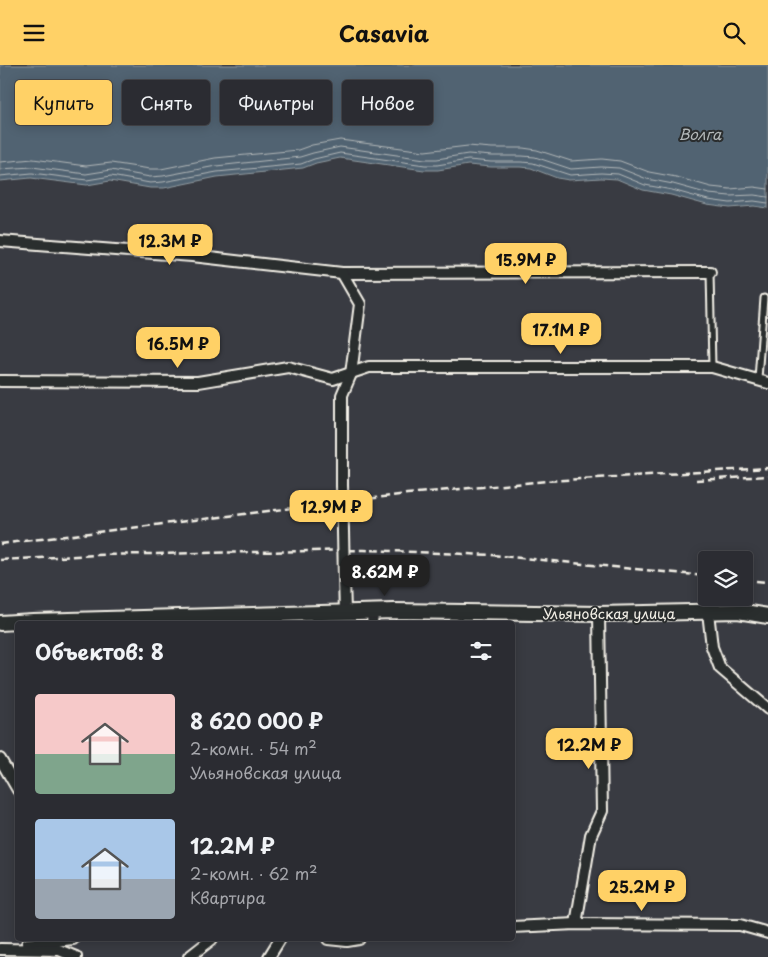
<!DOCTYPE html>
<html lang="ru">
<head>
<meta charset="utf-8">
<style>
  :root { --surface:#2b2c32; --page:#33343a; --text:#f1f3f6; --muted:#a6a7ac; --line:#47484d; --accent:#ffd166 }
  body { margin:0; font-family:"Playpen Sans",sans-serif; background:var(--page); color:var(--text); height:100vh; display:flex; flex-direction:column; font-size:19px; white-space:nowrap }
  * { box-sizing:border-box; margin:0 }
  p { font-size:16px; color:var(--muted) }
  .icon { flex:none; width:28px; height:28px; fill:none; stroke:currentColor; stroke-width:2; stroke-linecap:round; stroke-linejoin:round }
  .map { position:relative; flex:1; overflow:hidden }
  .side { position:absolute; left:15px; top:556px; width:500px; height:320px; display:flex; flex-direction:column; background:var(--surface); border-radius:5px; box-shadow:0 2px 12px #0003,0 0 0 1px var(--line) }
  .side>* { flex:none }
  .top-card { position:absolute; left:15px; top:15px; width:500px; height:45px; display:flex; gap:10px }
  .buttons { position:absolute; left:698px; top:486px; display:grid; gap:10px }
  .buttons a { display:grid; place-items:center; width:55px; height:55px; border-radius:5px; background:var(--surface); box-shadow:0 2px 12px #0003,0 0 0 1px var(--line); font-size:25px }
  .price { position:absolute; translate:-50% -42px; padding:0 11px; border-radius:10px; background:var(--accent); color:#111; font-size:16px; line-height:32px; filter:drop-shadow(0 1px 2px #0008) }
  .price::after { content:''; position:absolute; left:50%; top:30px; width:15px; height:11px; margin-left:-8px; background:inherit; clip-path:polygon(0 0,100% 0,50% 100%) }
  .price.active { background:#222; color:#fff }
  ul { padding:0; list-style:none }
  li { display:flex; align-items:center; gap:15px; height:125px; padding:0 20px }
  li span { display:grid; place-items:center; flex:none; width:140px; height:100px; border-radius:5px; color:#555 }
  li>.icon { margin-inline-start:auto }
  span .icon { width:60px; height:60px; fill:#fffc; stroke-width:1 }
  li b { font-size:21px }
  h2 { display:flex; justify-content:space-between; align-items:center; height:60px; padding:0 20px; font-size:21px }
  .chip { padding:0 18px; border-radius:5px; background:var(--surface); box-shadow:0 2px 12px #0003,0 0 0 1px var(--line); font-size:18px; line-height:45px }
  .chip.active { background:var(--accent); color:#111 }
  header { display:flex; justify-content:space-between; align-items:center; height:65px; padding:0 20px; background:var(--accent); color:#111; font-size:22px; font-weight:700 }
  .map>svg:first-child { display:block }
  .water { fill:#516372; stroke:#929ca1 }
  .lines { fill:none; stroke-linecap:round; stroke-linejoin:round }
  .shore { stroke:#b3b8b9; stroke-width:1 }
  .service-casing { stroke:#f4f1e8; stroke-width:9 }
  .minor-casing { stroke:#f4f1e8; stroke-width:14 }
  .secondary-casing { stroke:#f4f1e8; stroke-width:18 }
  .service { stroke:#2a2d2e; stroke-width:5 }
  .minor { stroke:#2a2d2e; stroke-width:10 }
  .secondary { stroke:#2a2d2e; stroke-width:14 }
  .rail { stroke:#f4f1e8; stroke-width:2.5; stroke-dasharray:8 4; stroke-linecap:butt }
  .minor-bridge-casing { stroke:#f4f1e8; stroke-width:14; stroke-linecap:butt }
  .minor-bridge { stroke:#2a2d2e; stroke-width:10 }
  .labels { text-anchor:middle; dominant-baseline:central; stroke-width:4; stroke-linejoin:round; paint-order:stroke }
  .street-label { font-size:14px; fill:#f4f1e8; stroke:#2a2d2e }
  .water-label { font-size:15px; font-style:italic; fill:#b3b8b9; stroke:#2a2d2e }
</style>
</head>
<body>
<header><svg class="icon" aria-label="menu" viewBox="0 0 24 24"><path d="M4 6h16M4 12h16M4 18h16"/></svg>Casavia<svg class="icon" aria-label="search" viewBox="0 0 24 24"><circle cx="10" cy="10" r="6"/><path d="M15 15l6 6"/></svg></header>
<div class="map">
<svg width="768" height="892" viewBox="0 0 768 892">
  <rect width="100%" height="100%" fill="#393b42"/>
  <filter id="ink" filterUnits="userSpaceOnUse"><feTurbulence type="fractalNoise" baseFrequency=".02" numOctaves="2"/><feDisplacementMap in="SourceGraphic" scale="10" xChannelSelector="R" yChannelSelector="G"/><feConvolveMatrix kernelMatrix="1 2 1 2 8 2 1 2 1" color-interpolation-filters="sRGB"/></filter>
  <g filter="url(#ink)">
    <polygon class="water" points="0,0 768,0 768,143 754,141 730,143 707,140 671,130 643,125 617,114 601,113 569,115 557,113 531,103 520,102 491,102 468,100 438,105 424,105 340,93 316,98 303,103 217,112 164,123 150,123 110,116 87,120 31,113 0,116"/>
    <g class="lines">
      <g class="shore">
        <polyline points="0,97 33,94 86,101 111,98 150,104 161,104 215,93 298,85 312,80 340,75 425,86 468,81 492,83 523,83 537,85 571,96 602,94 620,96 649,107 676,112 711,122 730,124 754,122 768,124"/>
        <polyline points="0,104 32,102 86,109 111,105 150,112 163,111 216,101 300,92 313,88 340,82 425,94 437,94 468,89 492,91 522,91 535,92 571,104 601,102 619,103 647,114 673,119 709,129 730,131 754,130 768,132"/>
        <polyline points="0,111 32,108 87,115 111,111 150,118 163,117 217,107 301,99 314,94 340,88 425,100 437,100 468,95 491,97 521,97 533,98 570,110 601,108 618,109 645,120 672,125 708,135 730,138 754,136 768,138"/>
      </g>
      <g class="service-casing">
        <g id="service">
          <polyline points="710,207 712,302"/>
          <polyline points="758,314 764,233"/>
        </g>
      </g>
      <g class="minor-casing">
        <g id="minor">
          <polyline points="0,176 192,191 342,208 710,207"/>
          <polyline points="0,316 198,317 288,302 333,314 369,302 712,302 768,318"/>
          <polyline points="342,420 342,330 351,309 360,239 342,208"/>
          <polyline points="344,513 345,547"/>
          <polyline points="708,547 712,582 720,603 768,644"/>
          <polyline points="372,559 373,547"/>
          <polyline points="0,694 18,725"/>
          <polyline points="576,859 591,770 602,746 599,549"/>
          <polyline points="512,862 576,859 740,860 768,868"/>
          <polyline points="328,874 347,876 359,874"/>
          <polyline points="27,879 73,874"/>
          <polyline points="0,884 59,885 76,892"/>
          <polyline points="189,892 212,874"/>
          <polyline points="269,892 280,874"/>
        </g>
      </g>
      <g class="secondary-casing">
        <polyline id="secondary" points="0,558 33,556 394,546 599,549 738,546 768,551"/>
      </g>
      <use href="#service" class="service"/>
      <use href="#minor" class="minor"/>
      <use href="#secondary" class="secondary"/>
      <g class="rail">
        <polyline points="696,415 768,411"/>
        <polyline points="0,479 407,429 546,416 768,403"/>
        <polyline points="0,495 96,490 364,485 491,490 706,511"/>
        <polyline points="744,515 768,517"/>
      </g>
      <g class="minor-bridge-casing">
        <polyline id="minor-bridge" points="342,420 344,513"/>
      </g>
      <use href="#minor-bridge" class="minor-bridge"/>
    </g>
  </g>
  <g class="labels">
    <g class="street-label">
      <text x="609" y="548">Ульяновская улица</text>
    </g>
    <g class="water-label">
      <text x="700" y="68">Волга</text>
    </g>
  </g>
</svg>
<div class="buttons">
<a><svg class="icon" aria-label="layers" viewBox="0 0 24 24"><path d="M12 4l9 5-9 5-9-5zM3 14l9 5 9-5"/></svg></a>
</div>
<b class="price" style="left:170px;top:201px">12.3M ₽</b>
<b class="price" style="left:526px;top:220px">15.9M ₽</b>
<b class="price" style="left:561px;top:290px">17.1M ₽</b>
<b class="price" style="left:178px;top:304px">16.5M ₽</b>
<b class="price" style="left:331px;top:467px">12.9M ₽</b>
<b class="price active" style="left:385px;top:532px">8.62M ₽</b>
<b class="price" style="left:589px;top:705px">12.2M ₽</b>
<b class="price" style="left:642px;top:847px">25.2M ₽</b>
<div class="top-card">
<a class="chip active">Купить</a>
<a class="chip">Снять</a>
<a class="chip">Фильтры</a>
<a class="chip">Новое</a>
</div>
<section class="side">
<h2>Объектов: 8<svg class="icon" aria-label="filters" viewBox="0 0 24 24"><path d="M4 7h16M4 17h16"/><circle cx="9" cy="7" r="2"/><circle cx="15" cy="17" r="2"/></svg></h2>
<ul>
<li><span style="background:linear-gradient(#f6c9c9 60%,#7fa58c 0)"><svg class="icon" aria-label="home" viewBox="0 0 24 24"><path d="M3 11l9-7 9 7M6 9v11h12V9"/></svg></span><div><b>8 620 000 ₽</b><p>2-комн. · 54 m²</p><p>Ульяновская улица</p></div></li>
<li><span style="background:linear-gradient(#a9c7e8 60%,#9aa5b1 0)"><svg class="icon" aria-label="home" viewBox="0 0 24 24"><path d="M3 11l9-7 9 7M6 9v11h12V9"/></svg></span><div><b>12.2M ₽</b><p>2-комн. · 62 m²</p><p>Квартира</p></div></li>
</ul>
</section>
</div>
</body>
</html>
